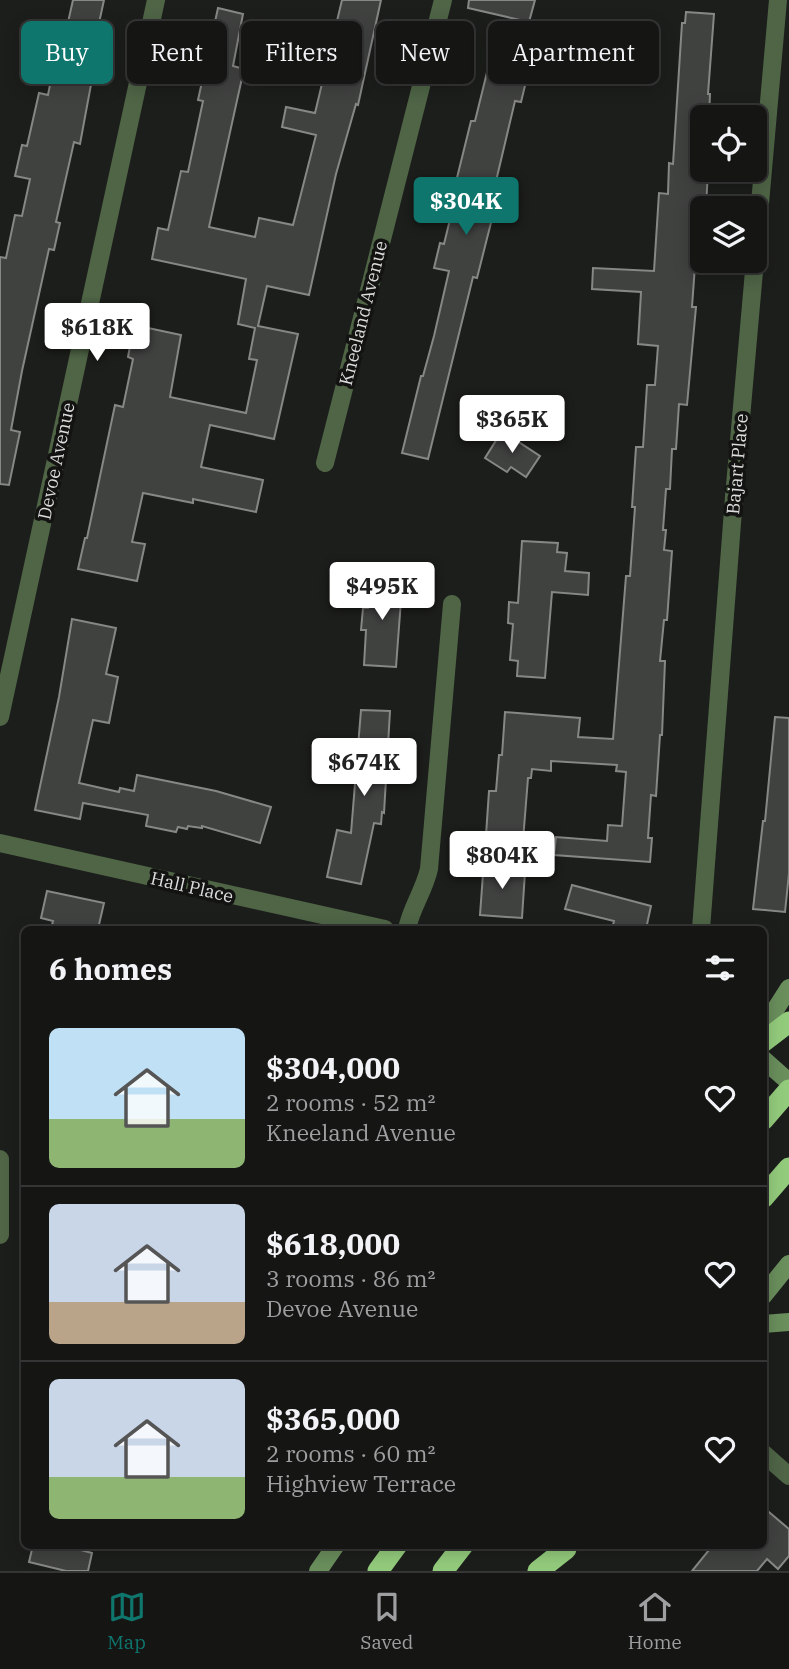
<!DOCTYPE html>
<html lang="en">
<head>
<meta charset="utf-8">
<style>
  :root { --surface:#151614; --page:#1e1f1d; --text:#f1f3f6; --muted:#9d9fa0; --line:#343534; --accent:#0f766e }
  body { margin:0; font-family:"IBM Plex Serif",serif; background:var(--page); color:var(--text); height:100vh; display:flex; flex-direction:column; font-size:26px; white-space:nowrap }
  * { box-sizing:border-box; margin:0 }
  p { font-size:23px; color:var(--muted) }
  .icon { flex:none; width:38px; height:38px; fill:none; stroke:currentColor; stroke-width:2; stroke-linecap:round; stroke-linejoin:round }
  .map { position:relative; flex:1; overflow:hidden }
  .side { position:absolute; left:21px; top:926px; width:746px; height:623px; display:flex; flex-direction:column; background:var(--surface); border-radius:10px; box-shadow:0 4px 18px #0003,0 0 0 2px var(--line) }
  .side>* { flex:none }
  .hud { position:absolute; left:21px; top:21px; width:747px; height:63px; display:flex; gap:14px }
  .fabs { position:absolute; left:690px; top:105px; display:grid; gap:14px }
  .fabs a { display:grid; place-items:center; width:77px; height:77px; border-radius:10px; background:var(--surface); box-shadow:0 4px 18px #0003,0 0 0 2px var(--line); font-size:35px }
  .price { position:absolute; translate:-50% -60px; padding:0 16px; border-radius:7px; background:#fff; color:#222; font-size:23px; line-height:46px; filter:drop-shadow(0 2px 4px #0008) }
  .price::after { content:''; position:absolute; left:50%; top:42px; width:21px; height:16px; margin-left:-10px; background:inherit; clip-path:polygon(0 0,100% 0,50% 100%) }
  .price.selected { background:var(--accent); color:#fff }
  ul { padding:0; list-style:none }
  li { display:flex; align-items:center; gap:21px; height:175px; padding:0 28px }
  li+li { border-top:2px solid var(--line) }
  li span { display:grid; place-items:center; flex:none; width:196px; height:140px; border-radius:10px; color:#555 }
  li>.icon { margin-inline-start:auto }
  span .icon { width:84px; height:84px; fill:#fffc; stroke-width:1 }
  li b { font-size:30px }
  h2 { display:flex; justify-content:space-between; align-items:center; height:84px; padding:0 28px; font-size:30px }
  .pill { padding:0 24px; border-radius:10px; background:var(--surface); box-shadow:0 4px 18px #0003,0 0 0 2px var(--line); font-size:24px; line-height:63px }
  .pill.selected { background:var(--accent); color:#fff }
  .tabs { display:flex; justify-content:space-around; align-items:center; height:98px; border-top:2px solid var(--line); background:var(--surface); font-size:19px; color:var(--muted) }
  .tabs a { display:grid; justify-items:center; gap:4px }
  .tabs .selected { color:var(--accent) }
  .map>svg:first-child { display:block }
  .building { fill:#404240; stroke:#868885; stroke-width:2 }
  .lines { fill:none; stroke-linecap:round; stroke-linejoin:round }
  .street { stroke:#4f6546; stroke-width:18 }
  .secondary { stroke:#6a8e5c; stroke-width:18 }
  .highway { stroke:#93cb7c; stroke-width:21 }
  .labels { text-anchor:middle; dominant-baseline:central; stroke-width:7; stroke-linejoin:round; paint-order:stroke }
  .street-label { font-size:18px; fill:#dcdddc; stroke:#131412 }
</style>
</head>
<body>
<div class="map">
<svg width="789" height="1571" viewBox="0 0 789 1571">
  <rect width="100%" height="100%" fill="#1c1e1b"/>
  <g class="building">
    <polygon points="73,0 104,0 94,46 98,47 80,144 74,142 56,222 60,223 54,250 49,249 22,371 11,430 20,432 9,485 0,484 0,257 6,258 15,215 22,216 30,179 15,176 22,145 27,146 39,93 48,95 59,39 64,40"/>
    <polygon points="342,0 381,0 358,105 356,104 336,174 309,295 267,286 258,326 298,334 274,439 210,425 201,467 263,480 256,512 193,499 193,503 143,493 132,542 145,544 137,581 78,569 85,538 87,538 115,405 123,407 133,359 128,357 134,325 181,335 170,397 246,413 257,360 249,359 255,328 238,324 246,279 152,259 158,228 168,230 181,171 188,172 203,101 198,100 218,8 243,14 233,66 244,69 209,227 255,237 259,218 293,225 316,135 282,127 286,107 315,113"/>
    <polygon points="469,0 535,0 529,22 468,8"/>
    <polygon points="686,12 714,14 708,94 710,94 709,117 702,117 700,166 702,170 708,170 706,208 702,208 702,238 697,238 692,307 696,307 687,405 679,404 676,449 672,449 670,489 666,489 663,530 666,530 664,550 672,551 667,620 664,620 660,661 665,661 662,735 660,735 656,796 651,795 648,838 652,838 650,862 554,855 556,837 607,841 608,825 622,826 626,772 616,771 617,765 551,761 551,771 532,769 531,778 528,778 522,853 485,850 489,791 496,791 499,755 502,755 505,712 580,718 578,737 613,739 626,576 630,576 635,507 632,507 636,447 643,447 647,385 655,385 658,346 638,344 641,292 592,289 593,268 654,271 659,193 668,194 669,163 673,164 682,23 685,23"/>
    <polygon points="492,52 531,61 521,102 515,101 492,198 497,199 477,278 473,277 428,459 402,453 421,376 423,376 434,336 449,271 434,268 440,243 444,244 454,203 451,202 471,121 475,121"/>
    <polygon points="555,54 578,60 573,82 550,76"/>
    <polygon points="502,431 540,456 526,477 511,467 507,472 485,458"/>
    <polygon points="522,541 558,543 557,552 567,553 565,571 589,573 588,595 552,592 545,678 517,676 518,661 510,660 513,624 508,623 509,602 518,603"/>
    <polygon points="370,573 396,575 394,600 401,600 396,667 364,665 366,630 361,630 363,608 368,608"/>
    <polygon points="72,619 116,628 106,674 118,677 109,723 93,720 79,783 119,792 120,788 134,791 137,775 216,791 271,807 260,843 202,826 202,828 188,826 187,829 178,827 176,832 146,826 148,815 83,803 80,819 35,810 59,697"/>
    <polygon points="361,710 390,711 384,813 382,812 381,824 374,823 361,884 327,877 337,830 351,833"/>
    <polygon points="775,717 789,718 789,873 785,912 753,909 763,821 765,821"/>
    <polygon points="484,860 525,872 522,918 480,915"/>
    <polygon points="572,885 651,906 646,929 612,929 614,921 565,909"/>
    <polygon points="47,891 104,903 98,929 51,929 53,921 41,918"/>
    <polygon points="763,1507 789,1529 789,1556 778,1569 767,1559 757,1571 692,1571 713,1545 763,1545"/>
    <polygon points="33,1545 78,1545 77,1549 92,1553 88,1571 66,1571 29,1562"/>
  </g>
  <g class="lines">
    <g class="street">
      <polyline points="325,463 443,0"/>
      <polyline points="0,717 156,0"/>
      <polyline points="0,843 385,929"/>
      <path d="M407 929C411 908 424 891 429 869L452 604"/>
      <polyline points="701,929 734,497 778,0"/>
      <polyline points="0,1159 0,1235"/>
      <polyline points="763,1453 789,1476"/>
    </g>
    <g class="secondary">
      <polyline points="763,1029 789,988"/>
      <polyline points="763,1059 789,1082"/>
      <polyline points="763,1296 789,1264"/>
      <polyline points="763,1324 789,1322"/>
      <polyline points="318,1571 336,1545"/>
    </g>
    <g class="highway">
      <polyline points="763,1042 789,1022"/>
      <polyline points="763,1120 789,1090"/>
      <polyline points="763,1198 789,1168"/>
      <polyline points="378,1571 397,1545"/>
      <polyline points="443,1571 463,1545"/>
      <polyline points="538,1571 566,1549"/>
    </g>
  </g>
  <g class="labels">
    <g class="street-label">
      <text transform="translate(363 313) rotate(-76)">Kneeland Avenue</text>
      <text transform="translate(56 461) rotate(-78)">Devoe Avenue</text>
      <text transform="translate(737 464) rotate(-85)">Bajart Place</text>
      <text transform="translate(192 887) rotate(13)">Hall Place</text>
    </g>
  </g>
</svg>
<div class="fabs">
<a><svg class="icon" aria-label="locate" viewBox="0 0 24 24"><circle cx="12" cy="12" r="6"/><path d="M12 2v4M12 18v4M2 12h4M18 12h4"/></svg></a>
<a><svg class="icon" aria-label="layers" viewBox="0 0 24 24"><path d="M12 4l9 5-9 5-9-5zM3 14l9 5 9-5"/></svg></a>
</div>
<b class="price selected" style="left:466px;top:237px">$304K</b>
<b class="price" style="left:97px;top:363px">$618K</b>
<b class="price" style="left:512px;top:455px">$365K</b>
<b class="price" style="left:382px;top:622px">$495K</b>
<b class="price" style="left:364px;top:798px">$674K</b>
<b class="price" style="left:502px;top:891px">$804K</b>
<div class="hud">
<a class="pill selected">Buy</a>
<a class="pill">Rent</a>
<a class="pill">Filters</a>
<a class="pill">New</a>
<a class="pill">Apartment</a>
</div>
<section class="side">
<h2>6 homes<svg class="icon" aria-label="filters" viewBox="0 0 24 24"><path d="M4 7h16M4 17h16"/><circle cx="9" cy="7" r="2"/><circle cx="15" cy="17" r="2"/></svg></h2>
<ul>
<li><span style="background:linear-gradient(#bfe0f5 65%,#8fb573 0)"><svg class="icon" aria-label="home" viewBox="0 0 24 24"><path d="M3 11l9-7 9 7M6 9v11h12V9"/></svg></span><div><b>$304,000</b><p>2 rooms · 52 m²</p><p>Kneeland Avenue</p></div><svg class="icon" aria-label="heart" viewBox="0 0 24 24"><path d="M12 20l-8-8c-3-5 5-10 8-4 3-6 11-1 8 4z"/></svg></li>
<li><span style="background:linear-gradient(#c9d6e8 70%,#b9a48a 0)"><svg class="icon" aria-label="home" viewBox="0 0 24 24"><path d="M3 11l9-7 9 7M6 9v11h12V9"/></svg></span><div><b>$618,000</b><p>3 rooms · 86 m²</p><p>Devoe Avenue</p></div><svg class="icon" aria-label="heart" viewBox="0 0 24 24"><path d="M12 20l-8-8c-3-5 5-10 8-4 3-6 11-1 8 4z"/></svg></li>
<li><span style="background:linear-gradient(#c9d6e8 70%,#8fb573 0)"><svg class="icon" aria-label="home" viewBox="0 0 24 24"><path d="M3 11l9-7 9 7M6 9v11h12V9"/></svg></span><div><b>$365,000</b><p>2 rooms · 60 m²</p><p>Highview Terrace</p></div><svg class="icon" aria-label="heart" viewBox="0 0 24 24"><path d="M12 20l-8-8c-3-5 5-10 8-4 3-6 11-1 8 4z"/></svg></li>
</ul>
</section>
</div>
<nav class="tabs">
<a class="selected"><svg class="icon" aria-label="map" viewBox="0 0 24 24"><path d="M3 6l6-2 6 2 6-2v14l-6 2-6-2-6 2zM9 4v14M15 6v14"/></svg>Map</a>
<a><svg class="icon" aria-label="saved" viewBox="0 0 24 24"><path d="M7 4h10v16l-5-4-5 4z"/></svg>Saved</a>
<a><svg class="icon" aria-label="home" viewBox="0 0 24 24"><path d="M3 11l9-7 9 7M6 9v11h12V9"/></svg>Home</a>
</nav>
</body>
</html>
